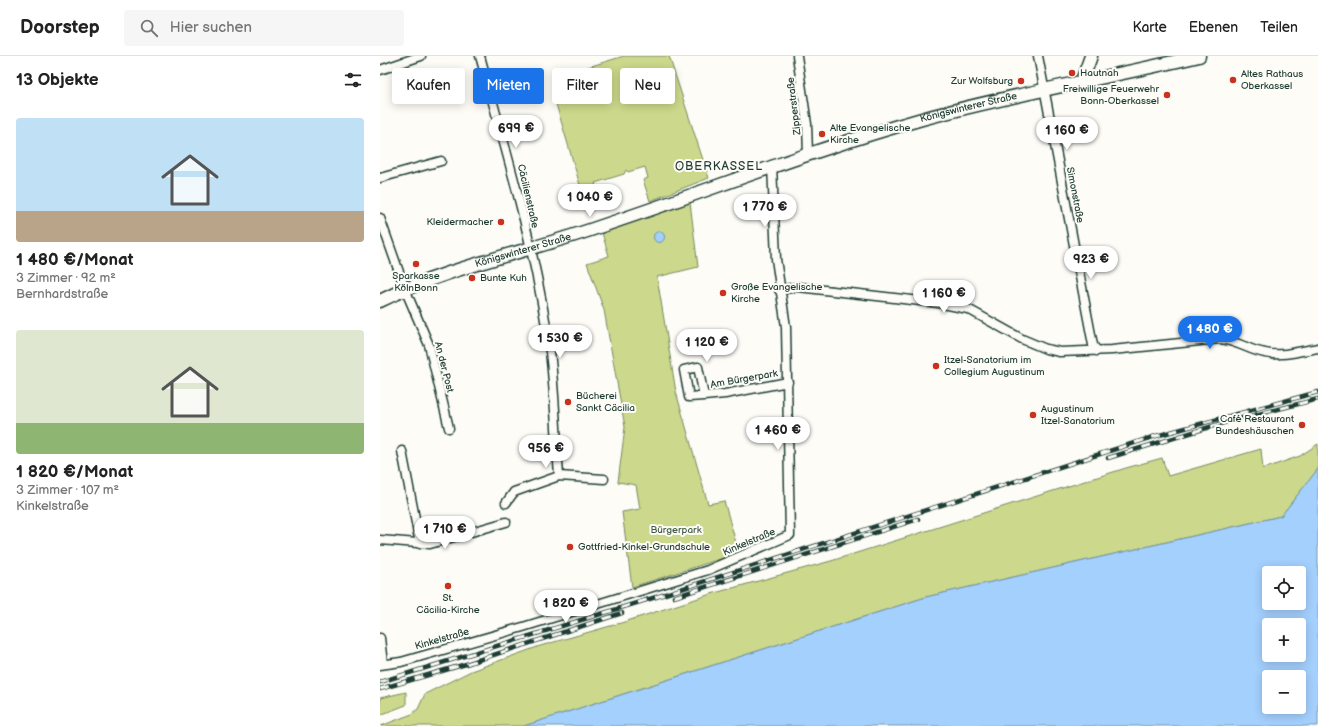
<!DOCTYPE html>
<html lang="de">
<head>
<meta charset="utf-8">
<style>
  :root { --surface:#fff; --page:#f6f6f6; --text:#222; --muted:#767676; --line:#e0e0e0; --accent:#1a73e8 }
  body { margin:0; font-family:"Balsamiq Sans",sans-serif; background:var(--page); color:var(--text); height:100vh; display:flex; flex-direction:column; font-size:15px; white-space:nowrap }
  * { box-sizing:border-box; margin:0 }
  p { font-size:13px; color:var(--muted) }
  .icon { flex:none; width:22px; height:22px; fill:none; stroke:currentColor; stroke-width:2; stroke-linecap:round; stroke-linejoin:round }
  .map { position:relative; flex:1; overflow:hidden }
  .panel { display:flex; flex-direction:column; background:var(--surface); width:380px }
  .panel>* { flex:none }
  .guide { position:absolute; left:12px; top:12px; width:380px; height:36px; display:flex; gap:8px }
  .tools { position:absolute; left:882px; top:510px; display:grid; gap:8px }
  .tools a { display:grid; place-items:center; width:44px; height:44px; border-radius:4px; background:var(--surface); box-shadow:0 2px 10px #0003; font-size:20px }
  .price { position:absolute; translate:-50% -34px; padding:0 9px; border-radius:14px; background:#fff; color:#222; font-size:13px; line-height:26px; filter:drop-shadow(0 1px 2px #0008) }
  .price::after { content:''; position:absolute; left:50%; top:24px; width:12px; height:9px; margin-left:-6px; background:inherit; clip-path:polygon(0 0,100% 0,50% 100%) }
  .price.on { background:var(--accent); color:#fff }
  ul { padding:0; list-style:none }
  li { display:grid; align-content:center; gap:8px; height:212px; padding:0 16px }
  li span { display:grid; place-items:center; height:124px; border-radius:4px; color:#555 }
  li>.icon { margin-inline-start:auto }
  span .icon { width:72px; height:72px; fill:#fffc; stroke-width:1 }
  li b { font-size:17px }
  h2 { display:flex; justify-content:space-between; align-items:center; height:48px; padding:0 16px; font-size:17px }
  .tag { padding:0 14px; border-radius:4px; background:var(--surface); box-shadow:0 2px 10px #0003; font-size:14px; line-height:36px }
  .tag.on { background:var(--accent); color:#fff }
  header { display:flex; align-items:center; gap:24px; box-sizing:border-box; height:56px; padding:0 20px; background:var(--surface); border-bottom:1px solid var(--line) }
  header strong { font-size:19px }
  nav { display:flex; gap:22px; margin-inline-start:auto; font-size:14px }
  .search { width:280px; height:36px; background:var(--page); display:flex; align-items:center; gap:10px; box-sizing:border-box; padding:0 14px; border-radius:4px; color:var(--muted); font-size:15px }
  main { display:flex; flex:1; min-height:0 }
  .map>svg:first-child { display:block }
  .green { fill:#ccd88b; stroke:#768a60 }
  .water { fill:#a4d0fe; stroke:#6f95ad; fill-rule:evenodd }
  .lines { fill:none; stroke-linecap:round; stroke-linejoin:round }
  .minor-casing { stroke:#1f3d34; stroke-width:11 }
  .secondary-casing { stroke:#1f3d34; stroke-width:15 }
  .minor { stroke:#fdfcf7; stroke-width:8 }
  .secondary { stroke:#fdfcf7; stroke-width:12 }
  .rail-casing { stroke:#1f3d34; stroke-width:4.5 }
  .rail { stroke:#fdfcf7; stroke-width:3; stroke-dasharray:9; stroke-linecap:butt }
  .poi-dot { fill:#c8321e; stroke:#fdfcf7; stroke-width:1.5 }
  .labels { text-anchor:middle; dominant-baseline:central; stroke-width:4; stroke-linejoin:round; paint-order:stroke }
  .poi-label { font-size:10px; fill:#1f3d34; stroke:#fdfcf7; text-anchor:start }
  .street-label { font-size:10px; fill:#1f3d34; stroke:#fdfcf7 }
  .park-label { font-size:10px; fill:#425c45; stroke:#fdfcf7 }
  .quarter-label { font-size:12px; letter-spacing:1px; fill:#1f3d34; stroke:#fdfcf7 }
</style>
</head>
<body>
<header>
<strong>Doorstep</strong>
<div class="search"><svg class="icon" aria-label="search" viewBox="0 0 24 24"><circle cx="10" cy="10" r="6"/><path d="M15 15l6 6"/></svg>Hier suchen</div>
<nav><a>Karte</a><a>Ebenen</a><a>Teilen</a></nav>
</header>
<main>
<section class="panel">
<h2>13 Objekte<svg class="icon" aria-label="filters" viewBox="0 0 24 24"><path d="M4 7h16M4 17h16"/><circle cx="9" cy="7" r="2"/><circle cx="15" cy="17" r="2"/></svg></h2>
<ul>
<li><span style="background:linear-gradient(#bfe0f5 75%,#b9a48a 0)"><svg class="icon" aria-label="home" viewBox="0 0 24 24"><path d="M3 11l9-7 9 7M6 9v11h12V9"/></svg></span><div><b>1 480 €/Monat</b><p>3 Zimmer · 92 m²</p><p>Bernhardstraße</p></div></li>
<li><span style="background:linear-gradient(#dfe7d0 75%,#8fb573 0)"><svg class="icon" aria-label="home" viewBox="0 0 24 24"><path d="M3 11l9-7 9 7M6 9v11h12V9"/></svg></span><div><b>1 820 €/Monat</b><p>3 Zimmer · 107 m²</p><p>Kinkelstraße</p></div></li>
</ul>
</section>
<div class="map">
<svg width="938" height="670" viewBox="0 0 938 670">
  <rect width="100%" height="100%" fill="#fdfcf7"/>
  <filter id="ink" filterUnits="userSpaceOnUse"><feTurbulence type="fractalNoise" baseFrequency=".025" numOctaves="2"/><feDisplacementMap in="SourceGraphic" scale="8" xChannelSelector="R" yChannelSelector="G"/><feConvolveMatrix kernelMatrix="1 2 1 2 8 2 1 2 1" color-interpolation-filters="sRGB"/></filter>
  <g filter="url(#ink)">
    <g class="green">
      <polygon points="244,0 289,0 329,122 270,145 263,124 268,122 265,111 248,116 246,114 244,118 215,127 220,142 205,146 176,48 188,45 182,19"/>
      <polygon points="310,146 318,211 277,221 296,336 328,448 344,445 359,497 252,531 242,456 260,453 256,429 238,426 245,371 224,254 207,207 229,200 222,177"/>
      <polygon points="938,388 938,413 901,460 546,541 144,670 1,670 32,658 38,653 45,638 91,615 160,590 241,567 331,538 451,505 746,412 782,402 788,420 881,393 883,413 920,400"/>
      <polygon points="26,636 26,649 0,659 0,642"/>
    </g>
    <g class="water">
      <circle cx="279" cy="181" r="5.5"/>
      <path d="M938 413V670H144L546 541 901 460ZM889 517H919V547H889ZM889 569H919V599H889ZM889 621H919V651H889Z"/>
    </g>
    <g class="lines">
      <g class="minor-casing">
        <g id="minor">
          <path d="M100 0C127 98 156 195 170 296 175 337 176 379 179 420"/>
          <polyline points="417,0 427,68 428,98"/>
          <polyline points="658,0 713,289 717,295"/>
          <polyline points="0,14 41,0"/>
          <polyline points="0,122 61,105"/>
          <polyline points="0,162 25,233 49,289 69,372"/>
          <path d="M399 234 418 231 558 247 588 253 642 283 666 293 680 296 732 294 840 283C858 285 868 294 885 297 902 301 921 295 938 292"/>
          <polyline points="324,340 309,341 304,314 318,311 324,340 345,338 408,326"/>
          <polyline points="22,395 40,488"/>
          <polyline points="126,447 134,436 179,420 224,423"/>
          <polyline points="0,484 50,488 126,466"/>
          <polyline points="0,582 3,608"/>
          <polyline points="0,609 21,606 143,571 328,514 410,479 406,271 396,203 392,109"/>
        </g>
      </g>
      <g class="secondary-casing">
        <g id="secondary">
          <polyline points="702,25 711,0"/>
          <path id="s1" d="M0 245C68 211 144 197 216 172 325 136 431 94 542 63 633 38 727 22 819 0"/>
        </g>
      </g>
      <use href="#minor" class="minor"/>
      <use href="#secondary" class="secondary"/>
      <g class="rail-casing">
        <g id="rail">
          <polyline points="728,402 843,367 938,343"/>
          <polyline points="294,541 538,463"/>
          <polyline points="0,626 276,541 776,380 938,336"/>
          <polyline points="0,633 86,608 242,557"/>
        </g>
      </g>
      <use href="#rail" class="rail"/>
    </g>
  </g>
  <g class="poi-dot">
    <circle cx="692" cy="17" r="4"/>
    <circle cx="853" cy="24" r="4"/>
    <circle cx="641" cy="25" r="4"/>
    <circle cx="787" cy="39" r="4"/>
    <circle cx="442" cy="78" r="4"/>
    <circle cx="121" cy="166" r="4"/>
    <circle cx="36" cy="208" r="4"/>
    <circle cx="92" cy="222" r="4"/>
    <circle cx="343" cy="237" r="4"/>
    <circle cx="556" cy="310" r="4"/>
    <circle cx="188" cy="346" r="4"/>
    <circle cx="653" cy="359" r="4"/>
    <circle cx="922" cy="369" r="4"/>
    <circle cx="190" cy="491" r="4"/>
    <circle cx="68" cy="530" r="4"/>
  </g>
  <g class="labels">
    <g class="poi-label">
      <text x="700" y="17">Hautnah</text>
      <text x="861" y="18">Altes Rathaus<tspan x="861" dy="12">Oberkassel</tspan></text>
      <text x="633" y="25" text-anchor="end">Zur Wolfsburg</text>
      <text x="779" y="33" text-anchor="end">Freiwillige Feuerwehr<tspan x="779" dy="12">Bonn-Oberkassel</tspan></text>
      <text x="450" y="72">Alte Evangelische<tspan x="450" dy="12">Kirche</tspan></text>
      <text x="113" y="166" text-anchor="end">Kleidermacher</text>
      <text x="36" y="220" text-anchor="middle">Sparkasse<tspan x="36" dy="12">KölnBonn</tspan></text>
      <text x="100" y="222">Bunte Kuh</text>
      <text x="351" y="231">Große Evangelische<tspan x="351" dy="12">Kirche</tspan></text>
      <text x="564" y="304">Itzel-Sanatorium im<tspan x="564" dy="12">Collegium Augustinum</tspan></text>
      <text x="196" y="340">Bücherei<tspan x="196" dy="12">Sankt Cäcilia</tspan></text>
      <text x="661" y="353">Augustinum<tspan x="661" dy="12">Itzel-Sanatorium</tspan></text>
      <text x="914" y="363" text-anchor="end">Café Restaurant<tspan x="914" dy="12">Bundeshäuschen</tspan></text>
      <text x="198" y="491">Gottfried-Kinkel-Grundschule</text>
      <text x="68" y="542" text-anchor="middle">St.<tspan x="68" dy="12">Cäcilia-Kirche</tspan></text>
    </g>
    <g class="street-label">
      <text transform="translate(414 50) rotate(-97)">Zipperstraße</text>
      <text stroke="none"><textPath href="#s1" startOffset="620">Königswinterer Straße</textPath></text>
      <text transform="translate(695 139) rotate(79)">Simonstraße</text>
      <text transform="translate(148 140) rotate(77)">Cäcilienstraße</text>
      <text stroke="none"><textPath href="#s1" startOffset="152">Königswinterer Straße</textPath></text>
      <text transform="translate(64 311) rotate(76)">An der Post</text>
      <text transform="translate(364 323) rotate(-10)">Am Bürgerpark</text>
      <text transform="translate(369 486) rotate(-23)">Kinkelstraße</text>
      <text transform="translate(62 583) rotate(-16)">Kinkelstraße</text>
    </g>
    <g class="park-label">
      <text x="296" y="474">Bürgerpark</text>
    </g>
    <g class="quarter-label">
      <text x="339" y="110">OBERKASSEL</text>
    </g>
  </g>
</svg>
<div class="tools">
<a><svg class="icon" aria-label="locate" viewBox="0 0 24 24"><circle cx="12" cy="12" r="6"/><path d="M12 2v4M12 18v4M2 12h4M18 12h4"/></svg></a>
<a>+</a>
<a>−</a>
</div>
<b class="price" style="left:136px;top:93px">699 €</b>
<b class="price" style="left:687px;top:95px">1 160 €</b>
<b class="price" style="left:210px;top:162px">1 040 €</b>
<b class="price" style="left:385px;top:172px">1 770 €</b>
<b class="price" style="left:711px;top:224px">923 €</b>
<b class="price" style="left:564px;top:258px">1 160 €</b>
<b class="price on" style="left:830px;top:294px">1 480 €</b>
<b class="price" style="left:180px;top:303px">1 530 €</b>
<b class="price" style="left:327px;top:307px">1 120 €</b>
<b class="price" style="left:398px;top:395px">1 460 €</b>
<b class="price" style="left:166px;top:413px">956 €</b>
<b class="price" style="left:65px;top:494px">1 710 €</b>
<b class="price" style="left:186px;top:568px">1 820 €</b>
<div class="guide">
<a class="tag">Kaufen</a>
<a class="tag on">Mieten</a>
<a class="tag">Filter</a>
<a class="tag">Neu</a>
</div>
</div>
</main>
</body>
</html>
